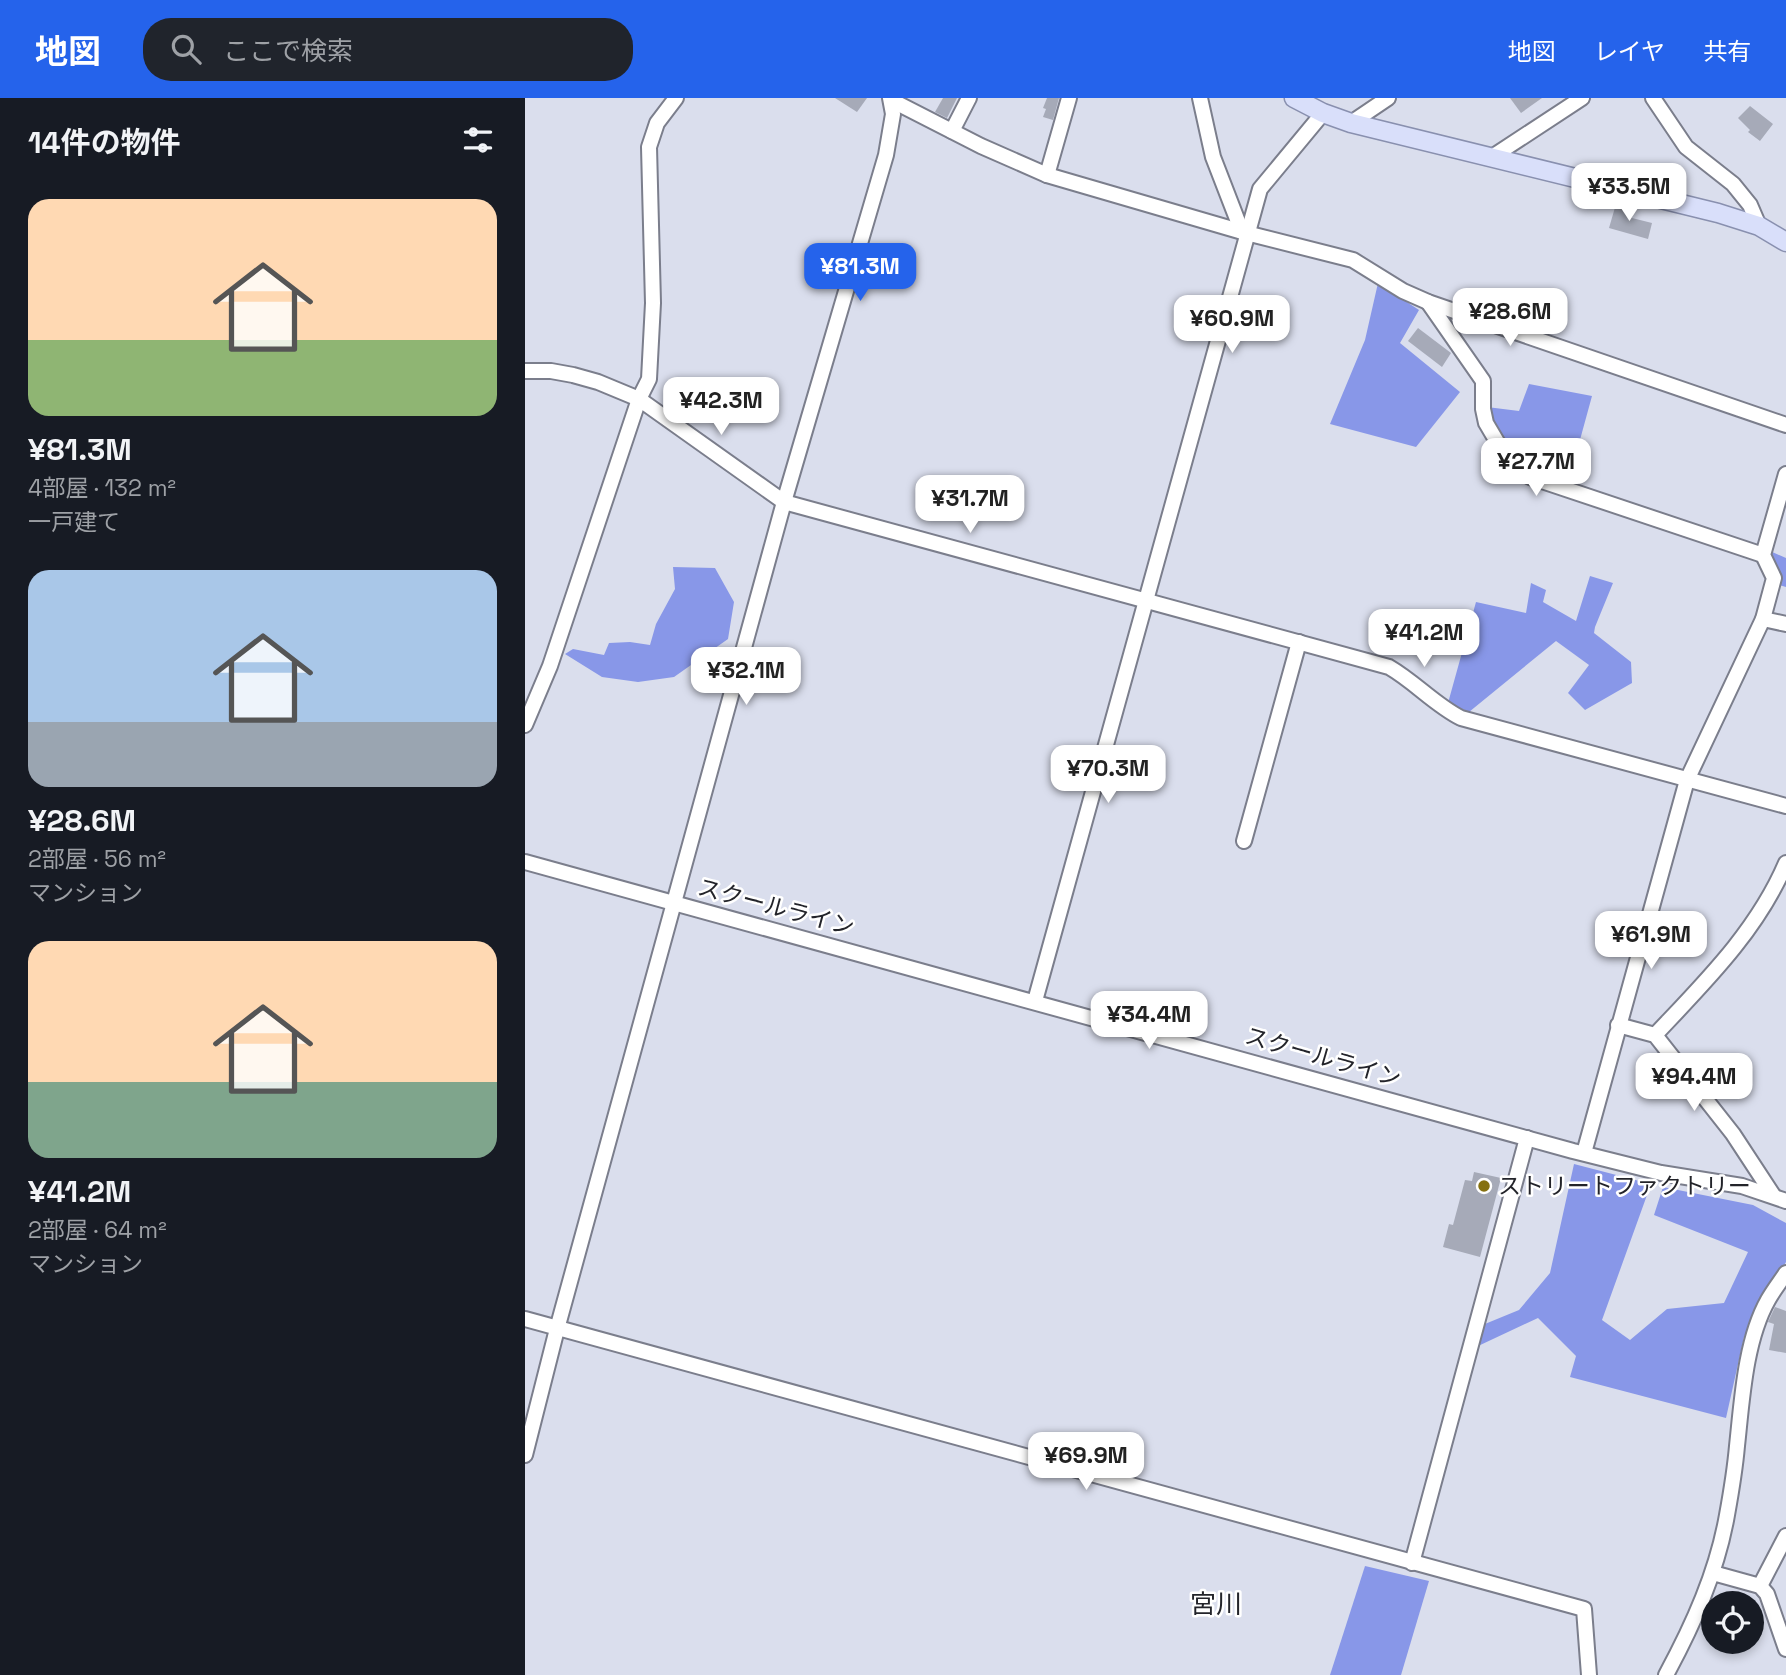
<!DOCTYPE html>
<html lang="ja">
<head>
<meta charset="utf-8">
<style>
  :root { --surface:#171b24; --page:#20242c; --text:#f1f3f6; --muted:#9ea1a6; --accent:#2563eb }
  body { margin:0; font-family:"Space Grotesk","Noto Sans JP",sans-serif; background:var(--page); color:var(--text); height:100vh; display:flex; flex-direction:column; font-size:26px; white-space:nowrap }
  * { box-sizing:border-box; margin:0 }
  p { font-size:23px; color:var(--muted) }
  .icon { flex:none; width:38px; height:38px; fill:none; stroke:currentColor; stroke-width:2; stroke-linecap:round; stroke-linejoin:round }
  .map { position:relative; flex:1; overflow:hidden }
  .sheet { display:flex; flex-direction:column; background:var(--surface); width:525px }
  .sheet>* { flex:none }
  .controls { position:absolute; left:1176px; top:1493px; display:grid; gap:14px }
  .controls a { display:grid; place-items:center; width:63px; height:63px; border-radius:50%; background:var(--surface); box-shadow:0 4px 10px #0003; font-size:35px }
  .price { position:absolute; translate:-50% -60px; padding:0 16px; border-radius:14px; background:#fff; color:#222; font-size:23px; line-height:46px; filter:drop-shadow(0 2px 4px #0008) }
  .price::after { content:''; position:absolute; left:50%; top:42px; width:21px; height:16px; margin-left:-10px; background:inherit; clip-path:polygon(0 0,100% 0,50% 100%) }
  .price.selected { background:var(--accent); color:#fff }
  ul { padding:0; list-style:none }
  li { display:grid; align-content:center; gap:14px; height:371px; padding:0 28px }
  li span { display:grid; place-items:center; height:217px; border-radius:21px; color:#555 }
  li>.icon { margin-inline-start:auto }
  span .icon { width:126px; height:126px; fill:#fffc; stroke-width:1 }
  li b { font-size:30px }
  h2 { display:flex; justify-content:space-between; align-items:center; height:84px; padding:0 28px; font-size:30px }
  header { display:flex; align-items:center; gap:42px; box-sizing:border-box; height:98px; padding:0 35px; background:var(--accent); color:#fff }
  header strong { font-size:33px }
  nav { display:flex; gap:38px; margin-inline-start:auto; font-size:24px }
  .search { width:490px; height:63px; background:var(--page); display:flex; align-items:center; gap:18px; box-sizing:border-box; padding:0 24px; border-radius:28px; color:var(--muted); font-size:26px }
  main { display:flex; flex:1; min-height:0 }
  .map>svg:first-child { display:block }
  .forest { fill:#8897e8 }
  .building { fill:#a6aab8 }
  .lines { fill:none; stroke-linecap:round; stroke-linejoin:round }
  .minor-casing { stroke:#7b7e8c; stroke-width:18 }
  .major-casing { stroke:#8990af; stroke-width:21 }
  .minor { stroke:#fff; stroke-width:14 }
  .major { stroke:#d9dffa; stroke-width:18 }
  .poi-dot { fill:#85700f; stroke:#fff; stroke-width:2.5 }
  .labels { text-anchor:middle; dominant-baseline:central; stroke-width:5; stroke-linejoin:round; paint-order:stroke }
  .street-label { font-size:23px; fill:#23242a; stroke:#fff }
  .poi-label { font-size:23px; fill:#23242a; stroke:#fff; text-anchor:start }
  .quarter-label { font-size:26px; fill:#23242a; stroke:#fff }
</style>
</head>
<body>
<header>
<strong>地図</strong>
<div class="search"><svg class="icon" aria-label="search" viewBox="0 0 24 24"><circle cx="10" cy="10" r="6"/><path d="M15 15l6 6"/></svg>ここで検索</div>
<nav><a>地図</a><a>レイヤ</a><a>共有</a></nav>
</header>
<main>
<section class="sheet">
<h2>14件の物件<svg class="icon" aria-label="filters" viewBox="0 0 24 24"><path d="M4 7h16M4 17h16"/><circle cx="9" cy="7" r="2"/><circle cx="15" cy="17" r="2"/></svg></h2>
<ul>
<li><span style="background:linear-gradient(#ffd9b3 65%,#8fb573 0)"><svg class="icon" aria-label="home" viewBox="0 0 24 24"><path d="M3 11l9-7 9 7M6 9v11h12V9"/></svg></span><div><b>¥81.3M</b><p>4部屋 · 132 m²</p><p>一戸建て</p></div></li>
<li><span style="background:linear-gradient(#a9c7e8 70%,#9aa5b1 0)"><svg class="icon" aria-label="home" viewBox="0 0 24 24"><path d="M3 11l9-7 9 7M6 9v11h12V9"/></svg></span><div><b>¥28.6M</b><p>2部屋 · 56 m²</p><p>マンション</p></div></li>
<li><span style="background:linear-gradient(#ffd9b3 65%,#7fa58c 0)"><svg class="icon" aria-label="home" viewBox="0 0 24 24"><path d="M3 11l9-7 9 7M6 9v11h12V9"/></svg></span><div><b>¥41.2M</b><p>2部屋 · 64 m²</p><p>マンション</p></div></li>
</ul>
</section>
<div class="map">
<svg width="1261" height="1577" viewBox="0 0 1261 1577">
  <rect width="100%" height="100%" fill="#dadeed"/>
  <g class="forest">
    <polygon points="853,185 894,212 875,245 935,294 891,349 805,326 840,242"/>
    <polygon points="1004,286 1067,298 1044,382 996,366 973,335 962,309 994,313"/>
    <polygon points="1245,453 1261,460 1261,489 1254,487"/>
    <polygon points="148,469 190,470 209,504 203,541 149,579 113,584 77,579 40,556 48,551 79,557 84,545 105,544 125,547 131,526 150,491"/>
    <polygon points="1065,478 1088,485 1070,529 1069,535 1106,564 1107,585 1060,612 1043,595 1064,567 1031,543 944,614 923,605 951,504 1001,515 1006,485 1021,492 1018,504 1051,523"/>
    <polygon points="1049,1066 1126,1086 1077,1222 1105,1242 1142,1211 1199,1205 1223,1154 1129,1117 1138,1089 1228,1107 1261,1125 1261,1164 1219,1239 1201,1320 1045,1279 1051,1258 1013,1220 951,1249 955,1228 994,1212 1025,1175"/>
    <polygon points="840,1468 904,1483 876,1577 805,1577"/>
  </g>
  <g class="building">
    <polygon points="310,0 342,0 332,14"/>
    <polygon points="418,0 432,0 422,20 410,14"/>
    <polygon points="522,0 534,0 528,22 518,19 521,11 518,10"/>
    <polygon points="985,0 1017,0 996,15"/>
    <polygon points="1225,8 1248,26 1235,43 1223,34 1225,32 1213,20"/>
    <polygon points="1091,106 1109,111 1107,120 1127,125 1123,141 1084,130"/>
    <polygon points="893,230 926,255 917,269 883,243"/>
    <polygon points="949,1074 976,1080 955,1159 918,1149 924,1126 928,1127 940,1082 947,1083"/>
    <polygon points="1250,1209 1261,1213 1261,1255 1244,1252 1249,1226 1243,1224"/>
  </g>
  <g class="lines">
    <g class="minor-casing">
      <g id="minor">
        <polyline points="675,0 688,59 717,134"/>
        <polyline points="1128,0 1161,49 1208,86 1225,107 1234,128"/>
        <polyline points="366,2 456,48 522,77 721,135 828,162 878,193 903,204 1261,327"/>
        <polyline points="826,25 863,0"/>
        <polyline points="427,33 444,0"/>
        <polyline points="967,59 1057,0"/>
        <polyline points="522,77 544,0"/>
        <polyline points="903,204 958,283 958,311 961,325 987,369 1005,379 1238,457"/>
        <path d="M0 273H26L48 277 73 284 114 301 259 404 864 569C890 584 910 607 936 620L1261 708"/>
        <polyline points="1238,521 1261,526"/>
        <polyline points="0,627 25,568 114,301 124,281 128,205 124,49 132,25 151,0"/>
        <polyline points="719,743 774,544"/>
        <polyline points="0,764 1048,1053 1136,1075 1217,1088 1261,1103"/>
        <polyline points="510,903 735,91 798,15"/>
        <polyline points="1093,927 1130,937 1208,1036 1248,1097"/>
        <path d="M1130 937C1180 884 1232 833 1261 765"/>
        <polyline points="1059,1055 1162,682 1238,521 1249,480 1238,457 1261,376"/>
        <polyline points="0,1221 1059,1511 1064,1577"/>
        <polyline points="0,1357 32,1231 259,404 361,57 368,16 365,0"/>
        <polyline points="887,1465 1002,1040"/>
        <polyline points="1188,1475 1235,1488 1242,1496 1261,1551"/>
        <polyline points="1235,1488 1261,1438"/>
        <path d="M1141 1577C1168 1527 1192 1474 1202 1417 1206 1395 1210 1371 1212 1348 1217 1302 1220 1243 1243 1202 1248 1193 1255 1184 1261 1175"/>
      </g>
    </g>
    <g class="major-casing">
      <polyline id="major" points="769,0 798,15 826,25 1193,115 1234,128 1261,144"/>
    </g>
    <use href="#minor" class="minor"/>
    <use href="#major" class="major"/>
  </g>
  <circle class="poi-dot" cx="959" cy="1088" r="7"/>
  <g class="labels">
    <g class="street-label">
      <text transform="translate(251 809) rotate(15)">スクールライン</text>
      <text transform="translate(798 959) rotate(16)">スクールライン</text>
    </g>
    <g class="poi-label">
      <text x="973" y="1088">ストリートファクトリー</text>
    </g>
    <g class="quarter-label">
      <text x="691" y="1506">宮川</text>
    </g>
  </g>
</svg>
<div class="controls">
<a><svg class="icon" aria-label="locate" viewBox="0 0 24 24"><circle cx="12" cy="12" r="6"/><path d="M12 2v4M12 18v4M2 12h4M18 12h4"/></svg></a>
</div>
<b class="price" style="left:1104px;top:125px">¥33.5M</b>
<b class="price selected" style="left:335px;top:205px">¥81.3M</b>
<b class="price" style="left:985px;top:250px">¥28.6M</b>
<b class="price" style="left:707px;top:257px">¥60.9M</b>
<b class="price" style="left:196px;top:339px">¥42.3M</b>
<b class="price" style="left:1011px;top:400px">¥27.7M</b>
<b class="price" style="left:445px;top:437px">¥31.7M</b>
<b class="price" style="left:899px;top:571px">¥41.2M</b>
<b class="price" style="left:221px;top:609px">¥32.1M</b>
<b class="price" style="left:583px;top:707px">¥70.3M</b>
<b class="price" style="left:1126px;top:873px">¥61.9M</b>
<b class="price" style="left:624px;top:953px">¥34.4M</b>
<b class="price" style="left:1169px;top:1015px">¥94.4M</b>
<b class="price" style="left:561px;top:1394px">¥69.9M</b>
</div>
</main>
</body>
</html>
